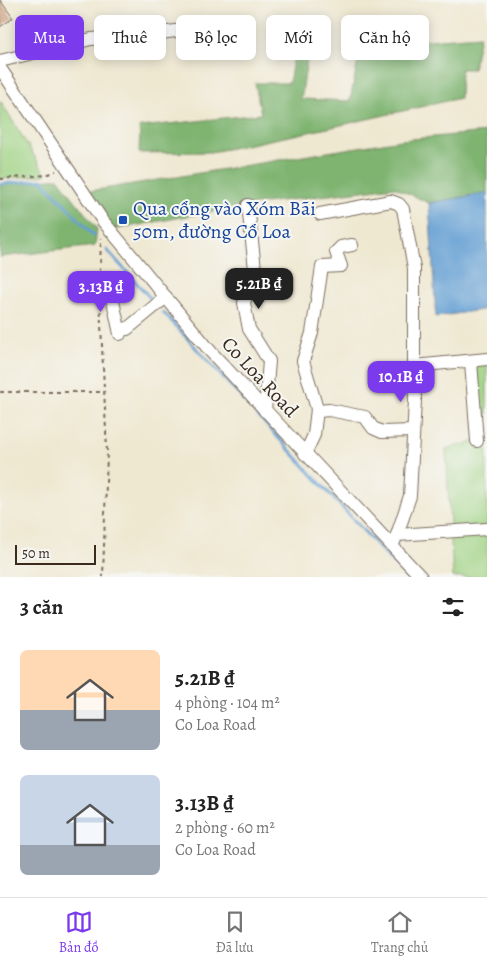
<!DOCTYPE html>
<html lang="vi">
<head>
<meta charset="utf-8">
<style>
  :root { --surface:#fff; --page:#f6f6f6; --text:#222; --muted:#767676; --line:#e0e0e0; --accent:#7c3aed }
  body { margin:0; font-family:Alegreya,serif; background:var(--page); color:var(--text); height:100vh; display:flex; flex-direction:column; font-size:19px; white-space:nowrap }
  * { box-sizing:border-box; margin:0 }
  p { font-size:16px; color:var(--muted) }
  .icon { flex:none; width:28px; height:28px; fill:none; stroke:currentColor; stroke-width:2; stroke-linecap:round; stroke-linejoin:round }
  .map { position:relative; height:577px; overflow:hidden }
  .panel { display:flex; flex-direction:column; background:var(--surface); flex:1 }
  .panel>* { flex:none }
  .top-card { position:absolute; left:15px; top:15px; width:458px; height:45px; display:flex; gap:10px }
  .scale { position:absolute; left:15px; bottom:12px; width:81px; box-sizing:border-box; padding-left:5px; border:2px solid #3b2a1e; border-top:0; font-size:14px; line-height:18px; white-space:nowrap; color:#3b2a1e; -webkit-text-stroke:4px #f6f6f2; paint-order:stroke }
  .price { position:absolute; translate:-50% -42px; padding:0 11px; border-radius:10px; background:var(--accent); color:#fff; font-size:16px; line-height:32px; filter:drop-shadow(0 1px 2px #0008) }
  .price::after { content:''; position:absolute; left:50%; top:30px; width:15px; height:11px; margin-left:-8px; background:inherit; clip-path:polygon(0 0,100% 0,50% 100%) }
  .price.current { background:#222; color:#fff }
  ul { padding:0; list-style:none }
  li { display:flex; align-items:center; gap:15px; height:125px; padding:0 20px }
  li span { display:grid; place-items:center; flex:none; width:140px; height:100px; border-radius:8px; color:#555 }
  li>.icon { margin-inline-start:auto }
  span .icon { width:60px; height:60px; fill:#fffc; stroke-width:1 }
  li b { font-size:21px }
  h2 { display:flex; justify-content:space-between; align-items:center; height:60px; padding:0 20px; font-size:21px }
  .pill { padding:0 18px; border-radius:8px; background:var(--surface); box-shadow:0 2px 12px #0003; font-size:18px; line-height:45px }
  .pill.current { background:var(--accent); color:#fff }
  .tab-bar { display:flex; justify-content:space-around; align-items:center; height:70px; border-top:1px solid var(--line); background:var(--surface); font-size:14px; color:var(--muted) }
  .tab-bar a { display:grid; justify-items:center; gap:2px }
  .tab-bar .current { color:var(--accent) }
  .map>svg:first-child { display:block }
  .green { fill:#9ed282; stroke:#6c7e50 }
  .forest { fill:#7eb470; stroke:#5c6f47 }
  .water { fill:#639fd3; stroke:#4f6478 }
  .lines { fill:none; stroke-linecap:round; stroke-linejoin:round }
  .stream { stroke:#639fd3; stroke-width:3 }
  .building { fill:#c99978 }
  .minor-casing { stroke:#7a6c5d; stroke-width:14 }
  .path { stroke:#7a6c5d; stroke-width:2; stroke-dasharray:4 4; stroke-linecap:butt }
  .minor { stroke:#fff; stroke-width:12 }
  .transit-dot { fill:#1a4fb4; stroke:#f6f6f2; stroke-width:2 }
  .labels { text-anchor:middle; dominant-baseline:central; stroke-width:4; stroke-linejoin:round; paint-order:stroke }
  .transit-label { font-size:20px; fill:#164399; stroke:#f6f6f2; text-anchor:start }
  .street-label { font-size:20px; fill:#3b2a1e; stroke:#f6f6f2 }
</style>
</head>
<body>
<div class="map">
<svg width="487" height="577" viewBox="0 0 487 577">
  <rect width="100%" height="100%" fill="#f6f6f2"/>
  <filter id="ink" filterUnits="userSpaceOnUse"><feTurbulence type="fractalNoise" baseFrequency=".02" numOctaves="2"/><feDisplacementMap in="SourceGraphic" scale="10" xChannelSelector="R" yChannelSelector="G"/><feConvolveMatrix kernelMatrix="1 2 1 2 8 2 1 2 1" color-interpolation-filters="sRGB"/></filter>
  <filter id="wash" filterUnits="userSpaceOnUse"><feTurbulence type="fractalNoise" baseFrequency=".0096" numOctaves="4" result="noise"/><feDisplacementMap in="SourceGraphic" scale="20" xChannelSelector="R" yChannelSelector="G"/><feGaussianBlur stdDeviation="1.12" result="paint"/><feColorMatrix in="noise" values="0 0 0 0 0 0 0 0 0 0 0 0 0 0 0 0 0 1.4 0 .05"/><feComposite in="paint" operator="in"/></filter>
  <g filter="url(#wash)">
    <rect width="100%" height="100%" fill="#efe8d1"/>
    <g class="green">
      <polygon points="0,102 1,102 46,175 0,179"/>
      <polygon points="487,359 487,577 453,577 446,449 477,441 471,362"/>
    </g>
    <g class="forest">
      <polygon points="301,16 313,21 301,99 350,101 361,45 480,36 473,69 461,69 460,98 328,128 212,152 139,153 140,127 261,114 255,83 289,83"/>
      <polygon points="487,132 487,193 429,203 394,187 248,205 111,230 84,192 401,140"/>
      <polygon points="58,178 97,229 95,246 0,257 0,185"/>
    </g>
    <polygon class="water" points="487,193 487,309 436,317 429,203"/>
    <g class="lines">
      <g class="stream">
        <polyline points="0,184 42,180 94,236"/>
        <polyline points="107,250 151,299"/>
        <polyline points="163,312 406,577"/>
      </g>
    </g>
    <g id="blocks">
      <polygon class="building" points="0,0 13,18 0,27"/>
    </g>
  </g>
  <g filter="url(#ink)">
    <use href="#blocks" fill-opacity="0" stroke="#7a6c5d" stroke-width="1"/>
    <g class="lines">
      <g class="minor-casing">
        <g id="minor">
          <polyline points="0,61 91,39 140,36 239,22"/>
          <polyline points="0,68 103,221 211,352 421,577"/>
          <polyline points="248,205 255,269 244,303 249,329 269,361 265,411"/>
          <polyline points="320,214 391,201 399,204 403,209 414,268 414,366"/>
          <polyline points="100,282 113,301 120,334"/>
          <polyline points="119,328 127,329 166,297"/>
          <polyline points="471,362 477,441"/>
          <polyline points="317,409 303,361 312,333 322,267 341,266 336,252 341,247 352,245"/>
          <polyline points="305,454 314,435 317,409 319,411 329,410 365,417 373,428 382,432 413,431"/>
          <polyline points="397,535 410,496 415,400 414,366 487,359"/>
          <polyline points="394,542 397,535 487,529"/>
        </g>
      </g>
      <g class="path">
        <polyline points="0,179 46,175 56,171"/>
        <polyline points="100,271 101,238"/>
        <polyline points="100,303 107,452 103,577"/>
        <polyline points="0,392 103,392"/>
      </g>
      <use href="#minor" class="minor"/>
    </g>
  </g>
  <rect class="transit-dot" x="118" y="215" width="10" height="10" rx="2.5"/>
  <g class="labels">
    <g class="transit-label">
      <text x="133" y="208">Qua cổng vào Xóm Bãi<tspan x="133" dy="23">50m, đường Cổ Loa</tspan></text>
    </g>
    <g class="street-label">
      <text transform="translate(260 377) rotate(47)">Co Loa Road</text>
    </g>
  </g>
</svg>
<div class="scale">50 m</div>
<b class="price current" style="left:259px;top:310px">5.21B ₫</b>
<b class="price" style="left:101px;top:313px">3.13B ₫</b>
<b class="price" style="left:401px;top:403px">10.1B ₫</b>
<div class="top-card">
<a class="pill current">Mua</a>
<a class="pill">Thuê</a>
<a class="pill">Bộ lọc</a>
<a class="pill">Mới</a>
<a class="pill">Căn hộ</a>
</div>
</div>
<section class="panel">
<h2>3 căn<svg class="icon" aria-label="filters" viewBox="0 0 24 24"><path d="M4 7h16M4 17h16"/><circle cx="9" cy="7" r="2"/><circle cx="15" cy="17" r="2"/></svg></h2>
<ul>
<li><span style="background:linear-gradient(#ffd9b3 60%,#9aa5b1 0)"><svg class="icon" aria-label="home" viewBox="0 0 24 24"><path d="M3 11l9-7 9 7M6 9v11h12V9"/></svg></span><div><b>5.21B ₫</b><p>4 phòng · 104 m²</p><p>Co Loa Road</p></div></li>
<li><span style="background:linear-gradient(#c9d6e8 70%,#9aa5b1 0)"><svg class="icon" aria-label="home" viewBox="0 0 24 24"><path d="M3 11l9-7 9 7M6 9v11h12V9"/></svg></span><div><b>3.13B ₫</b><p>2 phòng · 60 m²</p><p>Co Loa Road</p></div></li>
</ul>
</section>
<nav class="tab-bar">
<a class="current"><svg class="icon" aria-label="map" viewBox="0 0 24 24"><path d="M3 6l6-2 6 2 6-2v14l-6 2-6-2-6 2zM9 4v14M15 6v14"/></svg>Bản đồ</a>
<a><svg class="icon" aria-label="saved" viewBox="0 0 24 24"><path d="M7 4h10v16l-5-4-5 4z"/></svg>Đã lưu</a>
<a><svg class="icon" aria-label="home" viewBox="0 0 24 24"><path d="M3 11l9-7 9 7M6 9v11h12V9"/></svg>Trang chủ</a>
</nav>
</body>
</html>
